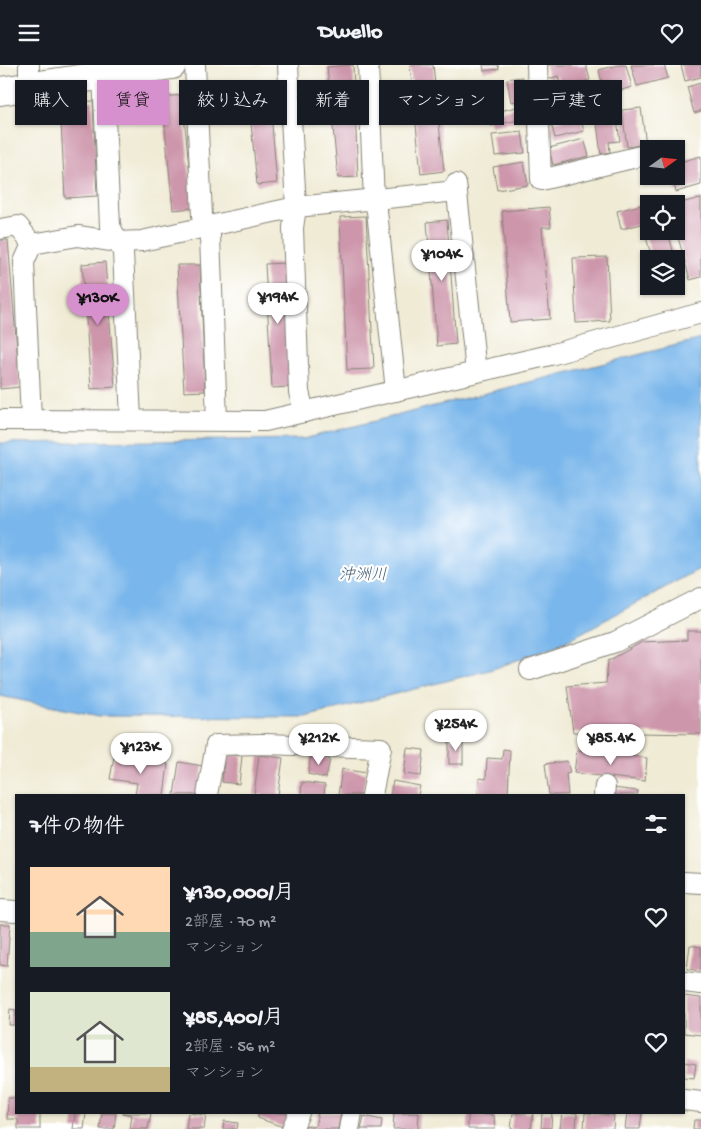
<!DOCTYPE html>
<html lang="ja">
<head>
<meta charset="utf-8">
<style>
  :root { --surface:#171b24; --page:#242831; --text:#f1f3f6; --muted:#9ea1a6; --accent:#d690ce }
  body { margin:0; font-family:"Gochi Hand","Klee One",sans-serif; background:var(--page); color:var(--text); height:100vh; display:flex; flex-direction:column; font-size:19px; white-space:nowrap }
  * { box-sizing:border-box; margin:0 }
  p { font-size:16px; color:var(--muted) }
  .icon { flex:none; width:28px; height:28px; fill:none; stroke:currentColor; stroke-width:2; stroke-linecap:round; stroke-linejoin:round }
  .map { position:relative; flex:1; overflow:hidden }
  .sheet { position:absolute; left:15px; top:729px; width:670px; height:320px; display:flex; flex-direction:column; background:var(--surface); border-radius:0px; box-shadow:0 1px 4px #0004 }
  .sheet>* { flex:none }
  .top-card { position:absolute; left:15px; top:15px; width:671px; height:45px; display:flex; gap:10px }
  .needle { width:32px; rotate:75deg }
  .controls { position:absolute; left:640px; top:75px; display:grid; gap:10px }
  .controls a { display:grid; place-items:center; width:45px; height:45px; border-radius:0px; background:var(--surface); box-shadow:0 1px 4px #0004; font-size:25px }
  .price { position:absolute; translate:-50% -42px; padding:0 11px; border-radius:18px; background:#fff; color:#222; font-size:16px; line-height:32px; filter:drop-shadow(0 1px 2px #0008) }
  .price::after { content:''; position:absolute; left:50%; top:30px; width:15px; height:11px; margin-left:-8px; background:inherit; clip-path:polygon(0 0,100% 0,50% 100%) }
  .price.selected { background:var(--accent); color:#111 }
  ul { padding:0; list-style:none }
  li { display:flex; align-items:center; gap:15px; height:125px; padding:0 15px }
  li span { display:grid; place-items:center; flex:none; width:140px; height:100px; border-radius:0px; color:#555 }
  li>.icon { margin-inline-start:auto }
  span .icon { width:60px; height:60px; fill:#fffc; stroke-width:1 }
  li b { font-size:21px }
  h2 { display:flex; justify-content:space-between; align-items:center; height:60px; padding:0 15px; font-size:21px }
  .chip { padding:0 18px; border-radius:0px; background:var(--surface); box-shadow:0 1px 4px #0004; font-size:18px; line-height:45px }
  .chip.selected { background:var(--accent); color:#111 }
  header { display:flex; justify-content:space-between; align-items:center; height:65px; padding:0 15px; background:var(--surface); font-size:22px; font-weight:700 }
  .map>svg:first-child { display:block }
  .water { fill:#78b6eb; stroke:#4a6984 }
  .building { fill:#cd96ab }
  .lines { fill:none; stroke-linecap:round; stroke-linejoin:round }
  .street-casing { stroke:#868478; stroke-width:22 }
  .secondary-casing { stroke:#868478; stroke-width:30 }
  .street { stroke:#fff; stroke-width:20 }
  .secondary { stroke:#fff; stroke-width:28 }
  .labels { text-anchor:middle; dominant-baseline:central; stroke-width:4.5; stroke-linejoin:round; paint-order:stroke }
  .water-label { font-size:16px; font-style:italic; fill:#415a6f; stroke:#fff }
</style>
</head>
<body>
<header><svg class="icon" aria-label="menu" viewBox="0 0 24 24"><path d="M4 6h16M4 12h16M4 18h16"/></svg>Dwello<svg class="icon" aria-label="heart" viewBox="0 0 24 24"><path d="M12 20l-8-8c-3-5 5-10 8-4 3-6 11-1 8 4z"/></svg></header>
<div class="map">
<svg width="701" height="1064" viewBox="0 0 701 1064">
  <rect width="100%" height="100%" fill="#fff"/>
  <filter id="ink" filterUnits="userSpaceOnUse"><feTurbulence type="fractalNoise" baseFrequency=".02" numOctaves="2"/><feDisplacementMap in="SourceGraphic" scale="10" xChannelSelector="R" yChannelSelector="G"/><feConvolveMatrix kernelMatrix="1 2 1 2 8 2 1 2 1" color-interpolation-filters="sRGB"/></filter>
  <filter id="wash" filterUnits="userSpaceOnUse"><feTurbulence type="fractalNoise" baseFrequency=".0096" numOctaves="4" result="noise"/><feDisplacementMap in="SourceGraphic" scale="20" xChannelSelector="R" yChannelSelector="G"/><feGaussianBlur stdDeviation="1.12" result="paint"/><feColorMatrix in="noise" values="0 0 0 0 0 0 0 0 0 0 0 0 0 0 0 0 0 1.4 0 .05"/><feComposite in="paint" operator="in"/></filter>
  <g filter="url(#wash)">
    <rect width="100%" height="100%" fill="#f0ebd5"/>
    <polygon class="water" points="701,274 701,503 561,579 493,604 305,652 99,651 0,631 0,378 303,374"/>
    <g id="blocks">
      <g class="building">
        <polygon points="353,0 358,112 338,113 327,2"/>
        <polygon points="410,0 433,0 444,106 421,109"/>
        <polygon points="483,0 498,0 499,4 484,6"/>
        <polygon points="545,0 586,0 590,15 561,23 558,11 549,14"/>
        <polygon points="618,0 626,0 632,22 605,30 599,5"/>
        <polygon points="631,0 664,0 668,13 637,21"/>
        <polygon points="681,0 701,0 701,12 685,16"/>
        <polygon points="522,12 526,34 511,37 507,14"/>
        <polygon points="484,17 498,17 499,40 485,40"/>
        <polygon points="701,18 701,46 694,48 687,22"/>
        <polygon points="590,19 595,37 549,49 544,31"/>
        <polygon points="269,25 277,118 257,120 248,27"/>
        <polygon points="182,30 193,143 173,145 162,32"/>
        <polygon points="93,36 97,131 65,133 60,38"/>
        <polygon points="525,40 528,53 491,61 488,49"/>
        <polygon points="641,43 646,79 627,82 622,45"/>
        <polygon points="616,48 620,76 609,77 610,87 601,89 596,51"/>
        <polygon points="580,51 584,66 555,73 551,58"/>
        <polygon points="522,67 525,88 495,91 492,70"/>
        <polygon points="584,74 589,91 553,100 549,83"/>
        <polygon points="701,91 701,120 676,127 672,111 676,111 676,98"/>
        <polygon points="524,97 528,120 497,125 493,102"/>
        <polygon points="701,133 701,212 690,215 676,165 676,139"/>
        <polygon points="641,140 646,158 621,164 617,146"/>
        <polygon points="549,142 551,162 542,162 550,254 510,257 502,146"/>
        <polygon points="366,151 374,304 347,305 340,152"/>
        <polygon points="447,155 456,279 437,281 427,157"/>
        <polygon points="649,162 649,166 668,166 675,194 652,194 644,164"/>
        <polygon points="0,175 8,175 20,322 0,324"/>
        <polygon points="607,192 610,256 576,258 573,193"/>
        <polygon points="105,197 115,322 91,324 82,199"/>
        <polygon points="284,198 290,322 272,323 265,199"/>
        <polygon points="177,200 200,200 205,326 184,327"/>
        <polygon points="687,566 701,566 701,669 573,667 567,621 606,618 608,596 642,577 687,575"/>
        <rect x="449" y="675" width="14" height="24"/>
        <polygon points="407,683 424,685 421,711 404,709"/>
        <polygon points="503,684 510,685 508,730 478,730 479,713 486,714 487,693 502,694"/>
        <polygon points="577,685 647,693 645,716 574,708"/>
        <polygon points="219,689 242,691 239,719 222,717 224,697 218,697"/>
        <polygon points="259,690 283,693 278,730 254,730"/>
        <polygon points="311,690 330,694 326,713 308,709"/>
        <polygon points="114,692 168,699 164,730 135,730 137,718 110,714"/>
        <polygon points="567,696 570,708 566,709 568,730 549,730 545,699"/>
        <polygon points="179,697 203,701 198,730 174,730"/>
        <polygon points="342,704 366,708 362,730 338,730"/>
        <polygon points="393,716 420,721 418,730 390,730"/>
        <polygon points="302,717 325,720 324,730 301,730"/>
        <polygon points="613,723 638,726 637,730 612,730"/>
        <polygon points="0,859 10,859 7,901 0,900"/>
        <polygon points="690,880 701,882 701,906 687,904"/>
        <polygon points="684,931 701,933 701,970 684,968"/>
        <polygon points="10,944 16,945 16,960 9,960"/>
        <polygon points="684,997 696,999 694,1013 684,1012"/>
        <polygon points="8,1033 16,1033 16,1048 40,1048 40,1064 18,1064 18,1054 7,1054"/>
        <polygon points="75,1048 86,1048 84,1064 73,1064"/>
        <polygon points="102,1048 116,1048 114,1064 100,1064"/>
        <polygon points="122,1048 151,1048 148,1064 130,1064 132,1050"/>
        <polygon points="188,1048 206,1050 204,1064 186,1064"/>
        <polygon points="258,1048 289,1048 283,1062 258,1053"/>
        <polygon points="318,1048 341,1048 338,1064 304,1064 304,1060 315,1062"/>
        <polygon points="394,1048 419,1048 418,1064 393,1064"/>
        <polygon points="513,1048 533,1048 531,1064 511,1064"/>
        <polygon points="542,1048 552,1048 551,1063 541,1063"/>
        <polygon points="562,1048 577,1048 576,1064 560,1063"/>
        <polygon points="585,1048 614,1050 613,1064 584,1064"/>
        <polygon points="627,1048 642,1048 640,1064 625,1064"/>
        <polygon points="468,1049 494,1050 495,1064 468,1064"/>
        <polygon points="364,1051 382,1055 381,1064 361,1064"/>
        <polygon points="694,1055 701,1055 701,1064 693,1064"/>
        <polygon points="224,1056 238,1058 237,1064 223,1064"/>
      </g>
    </g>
  </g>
  <g filter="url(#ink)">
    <use href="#blocks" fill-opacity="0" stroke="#868478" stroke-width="1"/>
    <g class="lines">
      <g class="street-casing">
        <g id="street">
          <polyline points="29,0 29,22"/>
          <polyline points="195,0 202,151 210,171 217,355"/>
          <polyline points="288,0 296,142 293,163 299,327 304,347"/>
          <polyline points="368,0 374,135 377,146 396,326"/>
          <polyline points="537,0 541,115 649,89"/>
          <polyline points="103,11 110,161 123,187 131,354"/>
          <polyline points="456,119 476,307"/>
          <polyline points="0,164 18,161 32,179"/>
          <polyline points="0,355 265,356 550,290 701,248"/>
          <polyline points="31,355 24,197 32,179 78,171 118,177 142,176 296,142 457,126"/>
          <polyline points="530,605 615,577 701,533"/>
          <polyline points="207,730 216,680 265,679 381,683 372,730"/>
          <polyline points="604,730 605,721"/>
          <polyline points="684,817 701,818"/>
          <polyline points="0,845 16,846"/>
          <polyline points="684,917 701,919"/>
          <polyline points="684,1035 701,1037"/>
          <polyline points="292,1064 299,1048"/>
          <polyline points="349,1064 352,1048"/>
        </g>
      </g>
      <g class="secondary-casing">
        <polyline id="secondary" points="0,26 172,0"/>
      </g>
      <use href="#street" class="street"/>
      <use href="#secondary" class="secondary"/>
    </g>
  </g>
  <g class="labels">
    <g class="water-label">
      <text x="363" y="511">沖洲川</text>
    </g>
  </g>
</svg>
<div class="controls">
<a><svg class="needle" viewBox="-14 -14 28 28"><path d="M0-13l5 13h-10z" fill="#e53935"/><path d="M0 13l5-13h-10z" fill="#9ea1a6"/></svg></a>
<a><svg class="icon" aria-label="locate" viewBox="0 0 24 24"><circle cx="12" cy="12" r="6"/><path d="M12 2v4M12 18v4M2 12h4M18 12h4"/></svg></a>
<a><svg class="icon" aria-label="layers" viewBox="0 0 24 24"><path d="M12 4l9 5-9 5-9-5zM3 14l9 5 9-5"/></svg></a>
</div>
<b class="price" style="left:442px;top:217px">¥104K</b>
<b class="price" style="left:278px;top:260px">¥194K</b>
<b class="price selected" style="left:98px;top:261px">¥130K</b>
<b class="price" style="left:456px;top:687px">¥254K</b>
<b class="price" style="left:319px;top:701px">¥212K</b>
<b class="price" style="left:611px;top:701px">¥85.4K</b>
<b class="price" style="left:141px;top:710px">¥123K</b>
<div class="top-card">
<a class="chip">購入</a>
<a class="chip selected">賃貸</a>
<a class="chip">絞り込み</a>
<a class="chip">新着</a>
<a class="chip">マンション</a>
<a class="chip">一戸建て</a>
</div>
<section class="sheet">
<h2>7件の物件<svg class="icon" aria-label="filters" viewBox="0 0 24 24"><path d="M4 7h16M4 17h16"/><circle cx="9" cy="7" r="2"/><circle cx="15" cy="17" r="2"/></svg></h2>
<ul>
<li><span style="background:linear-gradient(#ffd9b3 65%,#7fa58c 0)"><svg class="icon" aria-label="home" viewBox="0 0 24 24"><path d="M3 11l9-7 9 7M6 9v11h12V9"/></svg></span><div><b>¥130,000/月</b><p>2部屋 · 70 m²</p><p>マンション</p></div><svg class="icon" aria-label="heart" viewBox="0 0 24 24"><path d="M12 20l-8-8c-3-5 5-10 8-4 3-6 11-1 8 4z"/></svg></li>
<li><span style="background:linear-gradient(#dfe7d0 75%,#c2b280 0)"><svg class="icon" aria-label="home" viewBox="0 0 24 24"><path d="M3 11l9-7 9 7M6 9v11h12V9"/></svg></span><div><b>¥85,400/月</b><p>2部屋 · 56 m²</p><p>マンション</p></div><svg class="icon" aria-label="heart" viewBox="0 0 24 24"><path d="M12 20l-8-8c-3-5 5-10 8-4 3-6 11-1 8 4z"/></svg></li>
</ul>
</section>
</div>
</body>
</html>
